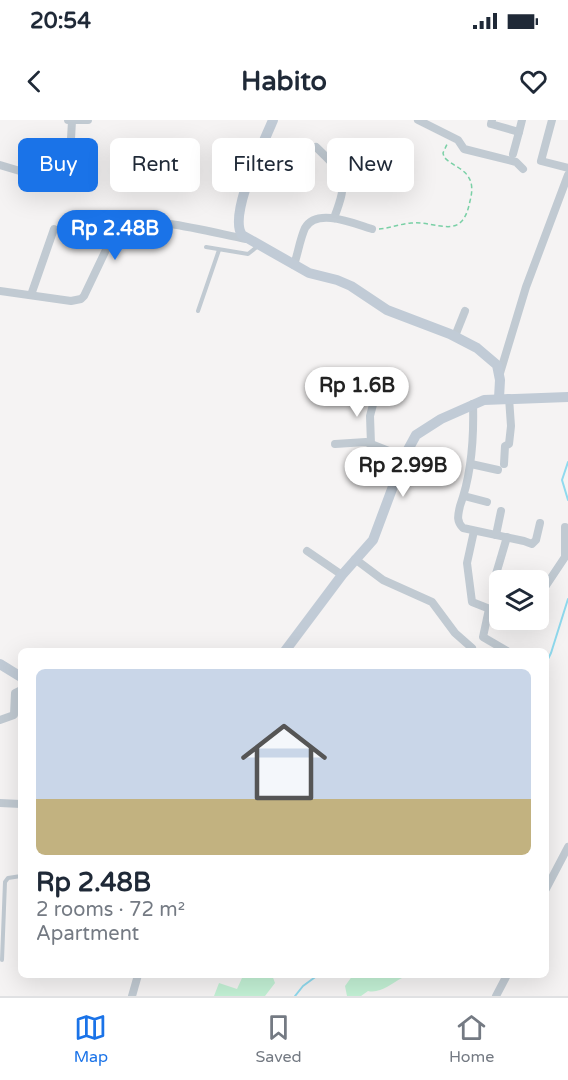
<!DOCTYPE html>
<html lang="en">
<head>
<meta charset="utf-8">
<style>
  :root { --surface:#fff; --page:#f2f2f3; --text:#1f2937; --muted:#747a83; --line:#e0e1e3; --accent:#1a73e8 }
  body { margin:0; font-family:"Varela Round",sans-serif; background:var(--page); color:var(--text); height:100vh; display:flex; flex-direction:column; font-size:22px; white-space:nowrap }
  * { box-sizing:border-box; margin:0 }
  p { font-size:20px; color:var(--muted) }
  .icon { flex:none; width:33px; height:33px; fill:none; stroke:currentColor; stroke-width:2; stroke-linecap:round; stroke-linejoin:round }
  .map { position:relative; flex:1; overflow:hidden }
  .side { position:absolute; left:18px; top:528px; width:531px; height:330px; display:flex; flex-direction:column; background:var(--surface); border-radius:9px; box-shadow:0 6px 24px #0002 }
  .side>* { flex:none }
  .top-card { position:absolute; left:18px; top:18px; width:532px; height:54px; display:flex; gap:12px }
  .controls { position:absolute; left:489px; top:450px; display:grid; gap:12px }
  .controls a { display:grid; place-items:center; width:60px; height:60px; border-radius:9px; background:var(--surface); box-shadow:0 6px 24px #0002; font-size:30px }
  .price { position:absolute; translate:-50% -51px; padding:0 14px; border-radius:21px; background:#fff; color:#222; font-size:20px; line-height:39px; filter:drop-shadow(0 2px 3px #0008) }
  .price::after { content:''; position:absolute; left:50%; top:36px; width:18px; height:14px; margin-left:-9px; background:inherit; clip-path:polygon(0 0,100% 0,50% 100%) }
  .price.on { background:var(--accent); color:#fff }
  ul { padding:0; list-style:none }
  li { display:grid; align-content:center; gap:12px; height:318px; padding:0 18px }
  li span { display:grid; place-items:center; height:186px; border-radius:9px; color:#555 }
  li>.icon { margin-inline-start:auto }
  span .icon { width:108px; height:108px; fill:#fffc; stroke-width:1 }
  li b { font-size:26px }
  .pill { padding:0 21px; border-radius:9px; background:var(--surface); box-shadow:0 6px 24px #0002; font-size:21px; line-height:54px }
  .pill.on { background:var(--accent); color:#fff }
  .status { display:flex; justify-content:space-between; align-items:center; height:42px; padding:0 30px; background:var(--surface); direction:ltr }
  .status svg { height:16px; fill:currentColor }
  header { display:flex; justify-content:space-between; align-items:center; height:78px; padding:0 18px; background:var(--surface); font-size:27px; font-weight:700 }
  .dock { display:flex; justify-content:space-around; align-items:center; height:84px; border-top:2px solid var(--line); background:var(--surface); font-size:16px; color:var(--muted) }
  .dock a { display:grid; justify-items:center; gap:3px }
  .dock .on { color:var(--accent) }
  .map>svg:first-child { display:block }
  .green { fill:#c3f1d5 }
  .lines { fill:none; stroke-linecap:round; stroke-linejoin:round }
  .stream { stroke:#90daee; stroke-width:2 }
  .path { stroke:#7ad0a6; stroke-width:1.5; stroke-dasharray:4.5 3; stroke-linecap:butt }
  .lane { stroke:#c1cad2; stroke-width:4 }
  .street { stroke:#c1cad2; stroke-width:8 }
  .secondary { stroke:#c1cbd6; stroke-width:10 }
</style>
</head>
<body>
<div class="status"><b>20:54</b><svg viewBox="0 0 49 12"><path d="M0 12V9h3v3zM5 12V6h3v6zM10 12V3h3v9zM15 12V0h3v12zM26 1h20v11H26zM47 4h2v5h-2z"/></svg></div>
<header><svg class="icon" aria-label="back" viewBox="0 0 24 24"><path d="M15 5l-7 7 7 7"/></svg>Habito<svg class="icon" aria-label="heart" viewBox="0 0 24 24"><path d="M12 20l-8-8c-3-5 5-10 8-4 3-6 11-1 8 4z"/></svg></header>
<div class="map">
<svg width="568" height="876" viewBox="0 0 568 876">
  <rect width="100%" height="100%" fill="#f5f3f3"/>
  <g class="green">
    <polygon points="250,855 272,855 275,863 265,876 214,876 219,863 237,869 242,858"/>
    <path d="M353 855H404L402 858C392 863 380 874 368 871L361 876H347L345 866Z"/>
  </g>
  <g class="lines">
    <g class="stream">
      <polyline points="568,342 562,360 568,380"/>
      <polyline points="546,543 551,533 568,479"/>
      <polyline points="295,876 303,866 318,855"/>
    </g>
    <path class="path" d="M379 109C390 108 400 104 411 103 440 101 462 122 470 81 472 74 473 64 469 58 465 49 451 45 444 37L443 33 448 22"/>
    <g class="lane">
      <polyline points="206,127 248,134 258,126"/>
      <polyline points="198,191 219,130"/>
      <polyline points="2,840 5,762 8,758 21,756"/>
    </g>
    <g class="street">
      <polyline points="68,0 88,0"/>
      <polyline points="418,0 458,20 464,29 516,42 523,49"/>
      <polyline points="492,0 491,4 519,12 513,34"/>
      <polyline points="552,0 541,41 568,48"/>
      <polyline points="519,12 522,0"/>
      <path d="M316 27C345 55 349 59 334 98"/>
      <polyline points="0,45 57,62 65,60 69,54 72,1"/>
      <polyline points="101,100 116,101 124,105"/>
      <path d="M294 145C298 133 300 119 305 108 317 87 355 104 372 109"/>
      <path d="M0 171 71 181 81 179 84 176 114 113C117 109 120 106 125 104 149 95 218 114 246 119"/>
      <polyline points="31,175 54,109"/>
      <polyline points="455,216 465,191"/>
      <polyline points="500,253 526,167 568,55"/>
      <path d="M473 284C474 318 472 353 460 386 458 395 456 401 463 408L524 421 532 424 536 420 540 403"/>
      <polyline points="335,324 366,322 404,337"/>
      <polyline points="371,324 370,296 375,277"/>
      <polyline points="471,344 498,350"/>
      <polyline points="504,344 505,326 509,324 511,306 509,278"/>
      <polyline points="464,376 487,382"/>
      <polyline points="474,411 467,443 472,482 500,493"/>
      <polyline points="496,415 501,391"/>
      <polyline points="307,431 342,455"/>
      <polyline points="355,439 383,460 432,482 455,513 472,528"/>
      <polyline points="496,454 507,417"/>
      <polyline points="538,472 541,473 565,437 565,407"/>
      <polyline points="489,489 483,517 507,531"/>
      <polyline points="515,500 519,501 520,500"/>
      <polyline points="0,600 14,595 15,573 21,570"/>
      <polyline points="0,683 21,684"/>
      <polyline points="546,769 568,727"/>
      <polyline points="132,876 138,855"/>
      <polyline points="496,876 507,855"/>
    </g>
    <g class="secondary">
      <path d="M273 0C264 22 228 95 242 115L309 153 337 160 351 166 387 190 450 214 477 228 497 245 500 260 499 278"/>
      <polyline points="285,531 342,455 373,420 404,337 416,315 441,299 484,280 568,277"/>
      <polyline points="0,544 21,557"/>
    </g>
  </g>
</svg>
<div class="controls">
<a><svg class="icon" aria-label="layers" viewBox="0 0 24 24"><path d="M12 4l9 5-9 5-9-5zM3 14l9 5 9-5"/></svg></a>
</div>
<b class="price on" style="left:115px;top:141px">Rp 2.48B</b>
<b class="price" style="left:357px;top:298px">Rp 1.6B</b>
<b class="price" style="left:403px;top:378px">Rp 2.99B</b>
<div class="top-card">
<a class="pill on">Buy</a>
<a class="pill">Rent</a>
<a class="pill">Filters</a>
<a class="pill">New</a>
</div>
<section class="side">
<ul>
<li><span style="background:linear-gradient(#c9d6e8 70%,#c2b280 0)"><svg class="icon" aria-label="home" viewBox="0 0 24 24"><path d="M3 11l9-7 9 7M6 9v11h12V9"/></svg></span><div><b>Rp 2.48B</b><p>2 rooms · 72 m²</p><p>Apartment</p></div></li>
</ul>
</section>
</div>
<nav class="dock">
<a class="on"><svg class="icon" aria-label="map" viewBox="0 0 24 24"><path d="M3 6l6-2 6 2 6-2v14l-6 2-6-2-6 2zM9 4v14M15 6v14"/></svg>Map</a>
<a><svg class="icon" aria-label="saved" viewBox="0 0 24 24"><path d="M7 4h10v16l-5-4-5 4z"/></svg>Saved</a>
<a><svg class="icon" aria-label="home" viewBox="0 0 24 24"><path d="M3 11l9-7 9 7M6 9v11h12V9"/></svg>Home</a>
</nav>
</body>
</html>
